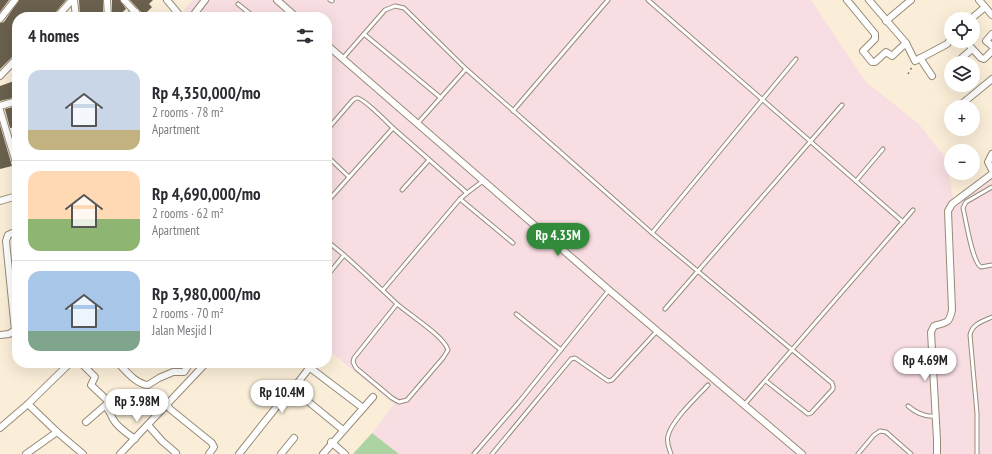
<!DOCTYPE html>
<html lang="en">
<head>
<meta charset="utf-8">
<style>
  :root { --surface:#fff; --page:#f7f7f7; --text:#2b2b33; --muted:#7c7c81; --line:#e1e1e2; --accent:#318b3b }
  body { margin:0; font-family:"PT Sans Narrow",sans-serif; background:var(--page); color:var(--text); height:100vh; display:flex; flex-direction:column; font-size:15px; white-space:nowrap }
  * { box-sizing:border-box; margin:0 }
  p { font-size:13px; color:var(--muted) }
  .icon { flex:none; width:22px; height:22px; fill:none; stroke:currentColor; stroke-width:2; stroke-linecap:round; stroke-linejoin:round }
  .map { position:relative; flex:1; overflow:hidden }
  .side { position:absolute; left:12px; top:12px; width:320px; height:356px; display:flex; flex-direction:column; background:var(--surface); border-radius:16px; box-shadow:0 4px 16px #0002 }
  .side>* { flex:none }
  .buttons { position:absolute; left:944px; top:12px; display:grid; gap:8px }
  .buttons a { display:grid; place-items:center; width:36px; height:36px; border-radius:50%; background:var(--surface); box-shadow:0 4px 16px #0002; font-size:20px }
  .price { position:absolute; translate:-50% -34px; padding:0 9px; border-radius:14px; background:#fff; color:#222; font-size:13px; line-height:26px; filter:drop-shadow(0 1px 2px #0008) }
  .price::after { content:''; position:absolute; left:50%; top:24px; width:12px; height:9px; margin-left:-6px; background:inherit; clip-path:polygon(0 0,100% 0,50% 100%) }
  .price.current { background:var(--accent); color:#fff }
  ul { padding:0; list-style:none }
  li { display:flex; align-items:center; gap:12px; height:100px; padding:0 16px }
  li+li { border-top:1px solid var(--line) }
  li span { display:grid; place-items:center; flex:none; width:112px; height:80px; border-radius:12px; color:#555 }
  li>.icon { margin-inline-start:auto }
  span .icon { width:48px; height:48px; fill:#fffc; stroke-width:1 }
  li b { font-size:17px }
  h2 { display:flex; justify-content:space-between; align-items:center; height:48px; padding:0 16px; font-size:17px }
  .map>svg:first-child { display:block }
  .industrial { fill:#f8dee2 }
  .green { fill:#aed3a3 }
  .building { fill:#6a604d }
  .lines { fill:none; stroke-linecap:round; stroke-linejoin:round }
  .service-casing { stroke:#968b77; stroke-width:5 }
  .minor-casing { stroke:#968b77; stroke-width:8 }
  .path { stroke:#80786a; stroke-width:1.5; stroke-dasharray:2 3; stroke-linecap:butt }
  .service { stroke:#fff; stroke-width:3 }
  .minor { stroke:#fff; stroke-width:6 }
</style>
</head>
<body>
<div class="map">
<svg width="992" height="454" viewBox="0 0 992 454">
  <rect width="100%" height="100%" fill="#faeed8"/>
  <polygon class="industrial" points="192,0 811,0 866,82 919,124 946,159 954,204 992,175 992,454 399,454 372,433 394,404 327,349 327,17 179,17"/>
  <polygon class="green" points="372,433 399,454 353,454"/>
  <g class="building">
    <polygon points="0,0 9,0 0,12"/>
    <polygon points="19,0 66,0 54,14 53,17 17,17 17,54 14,55 0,69 0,23 4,22"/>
    <polygon points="79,0 103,0 103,17 80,17"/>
    <polygon points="112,0 120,0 126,9 117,17 114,17 112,16"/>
    <polygon points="130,0 153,0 149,4 152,7 144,15"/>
    <polygon points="17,80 17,97 0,101 0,86"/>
    <polygon points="17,106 17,127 10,128 5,109"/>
    <polygon points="0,125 12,166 0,169"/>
  </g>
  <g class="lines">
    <g class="service-casing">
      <g id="service">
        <polyline points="330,0 332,1"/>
        <polyline points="648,0 903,222"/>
        <polyline points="238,4 254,17"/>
        <polyline points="364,34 441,98"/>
        <polyline points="343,58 385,10 395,6 404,8 466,69 567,158 652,233 832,383 833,386 833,389 811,413 808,414 766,381"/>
        <polyline points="513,111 608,0"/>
        <polyline points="418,123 466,69"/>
        <path d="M327 130 352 101C353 100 355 98 357 98 363 98 387 122 393 128"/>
        <polyline points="327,156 349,177"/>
        <polyline points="856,181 883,149"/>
        <path d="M992 187 966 202 963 208C966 220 972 262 981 267L992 265"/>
        <polyline points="402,190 429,160"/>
        <polyline points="467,193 483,181"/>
        <polyline points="460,199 513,243"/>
        <polyline points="327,202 393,128 467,193 460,199 383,290"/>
        <polyline points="652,233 796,59"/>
        <polyline points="327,241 344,255 327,276"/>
        <path d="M344 255C362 271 379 287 396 303 408 314 444 336 448 350L443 358 407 400 399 402 392 398 356 368 353 362 354 358 397 304"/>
        <polyline points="665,309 842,105"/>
        <polyline points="516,314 561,350"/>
        <polyline points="744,405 913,210"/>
        <path d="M908 406C915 412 925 417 935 416"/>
        <polyline points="474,454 519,402 609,290"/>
        <polyline points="492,454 571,359 575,358 608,381 612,380 657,331"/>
        <path d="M671 454C669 448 666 442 668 436 671 421 697 397 708 385"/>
        <polyline points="858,454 874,435 880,431 886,432 911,454"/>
        <path d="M977 454V413L970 335C972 324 983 321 992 317"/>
      </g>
    </g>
    <g class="minor-casing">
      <g id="minor">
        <polyline points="74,0 76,17"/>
        <polyline points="107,0 108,17"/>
        <polyline points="124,0 140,17"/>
        <polyline points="167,0 181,17"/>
        <polyline points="277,0 296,17"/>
        <polyline points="847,0 875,34 875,39 863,51 872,62 875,62 886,52 892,56 906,43"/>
        <polyline points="869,0 906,43 915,61 947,44 951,39"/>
        <polyline points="979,0 992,15"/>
        <polyline points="57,17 72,0"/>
        <polyline points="126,17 136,12"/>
        <polyline points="192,17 205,0"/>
        <polyline points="0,19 15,0"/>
        <polyline points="971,19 985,7"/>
        <polyline points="886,21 911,0"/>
        <polyline points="992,34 986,41 992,46"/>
        <polyline points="965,41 981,58 984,59 992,51"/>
        <polyline points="327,45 609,290 802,454"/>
        <polyline points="920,58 932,76"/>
        <polyline points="956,63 972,49"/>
        <polyline points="0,76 17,58"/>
        <polyline points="0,106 17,101"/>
        <polyline points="958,107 992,79"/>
        <polyline points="0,110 17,166"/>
        <polyline points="950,114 951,113"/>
        <polyline points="992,154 988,162 992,170"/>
        <polyline points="0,201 17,196"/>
        <polyline points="15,331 6,241 8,235 17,231"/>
        <polyline points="0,335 9,334 17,329"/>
        <path d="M81 363 95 377 91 385 109 402 110 404 107 408C110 412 111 414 113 419 117 427 128 434 135 439"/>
        <path d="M118 363C126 371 136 384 148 385L159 378 173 372H184L190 363"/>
        <polyline points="309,367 363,408"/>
        <polyline points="293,389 343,430"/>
        <polyline points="28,404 57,432 83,454"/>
        <polyline points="167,405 170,409 212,443 214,447 209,454"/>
        <polyline points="86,422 108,403"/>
        <polyline points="148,425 162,441 176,453"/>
        <polyline points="0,428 28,404 70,363"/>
        <polyline points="331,442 345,454"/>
        <polyline points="26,454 57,432"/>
        <polyline points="120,454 206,363"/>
        <polyline points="239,454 282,400 293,389 313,363"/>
        <polyline points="281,454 294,438"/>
        <polyline points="323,454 373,397"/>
        <path d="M937 454V440L931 332 934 326C947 322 949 324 952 310L948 211 952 204 992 174"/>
      </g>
    </g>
    <polyline class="path" points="908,74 912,67"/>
    <use href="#service" class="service"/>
    <use href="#minor" class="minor"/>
  </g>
</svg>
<div class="buttons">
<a><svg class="icon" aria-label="locate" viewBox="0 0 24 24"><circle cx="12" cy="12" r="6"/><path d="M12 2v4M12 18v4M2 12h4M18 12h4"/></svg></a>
<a><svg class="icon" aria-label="layers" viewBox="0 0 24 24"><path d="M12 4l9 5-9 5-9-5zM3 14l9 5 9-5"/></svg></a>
<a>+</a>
<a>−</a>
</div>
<b class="price current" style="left:558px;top:257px">Rp 4.35M</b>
<b class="price" style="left:925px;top:382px">Rp 4.69M</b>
<b class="price" style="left:282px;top:414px">Rp 10.4M</b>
<b class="price" style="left:137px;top:423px">Rp 3.98M</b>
<section class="side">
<h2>4 homes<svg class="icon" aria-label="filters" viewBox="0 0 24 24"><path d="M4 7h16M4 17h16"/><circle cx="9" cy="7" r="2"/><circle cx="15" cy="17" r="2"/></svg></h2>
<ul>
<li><span style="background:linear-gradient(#c9d6e8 75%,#c2b280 0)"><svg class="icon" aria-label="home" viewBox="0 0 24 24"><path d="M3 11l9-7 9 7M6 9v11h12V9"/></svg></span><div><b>Rp 4,350,000/mo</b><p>2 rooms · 78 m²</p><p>Apartment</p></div></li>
<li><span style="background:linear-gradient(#ffd9b3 60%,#8fb573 0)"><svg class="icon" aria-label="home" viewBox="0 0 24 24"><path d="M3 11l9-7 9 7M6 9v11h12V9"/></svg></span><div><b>Rp 4,690,000/mo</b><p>2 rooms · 62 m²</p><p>Apartment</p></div></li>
<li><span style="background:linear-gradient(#a9c7e8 75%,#7fa58c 0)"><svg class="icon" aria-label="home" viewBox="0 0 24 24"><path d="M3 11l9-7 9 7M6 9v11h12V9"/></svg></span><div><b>Rp 3,980,000/mo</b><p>2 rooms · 70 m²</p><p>Jalan Mesjid I</p></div></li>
</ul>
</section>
</div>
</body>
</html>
